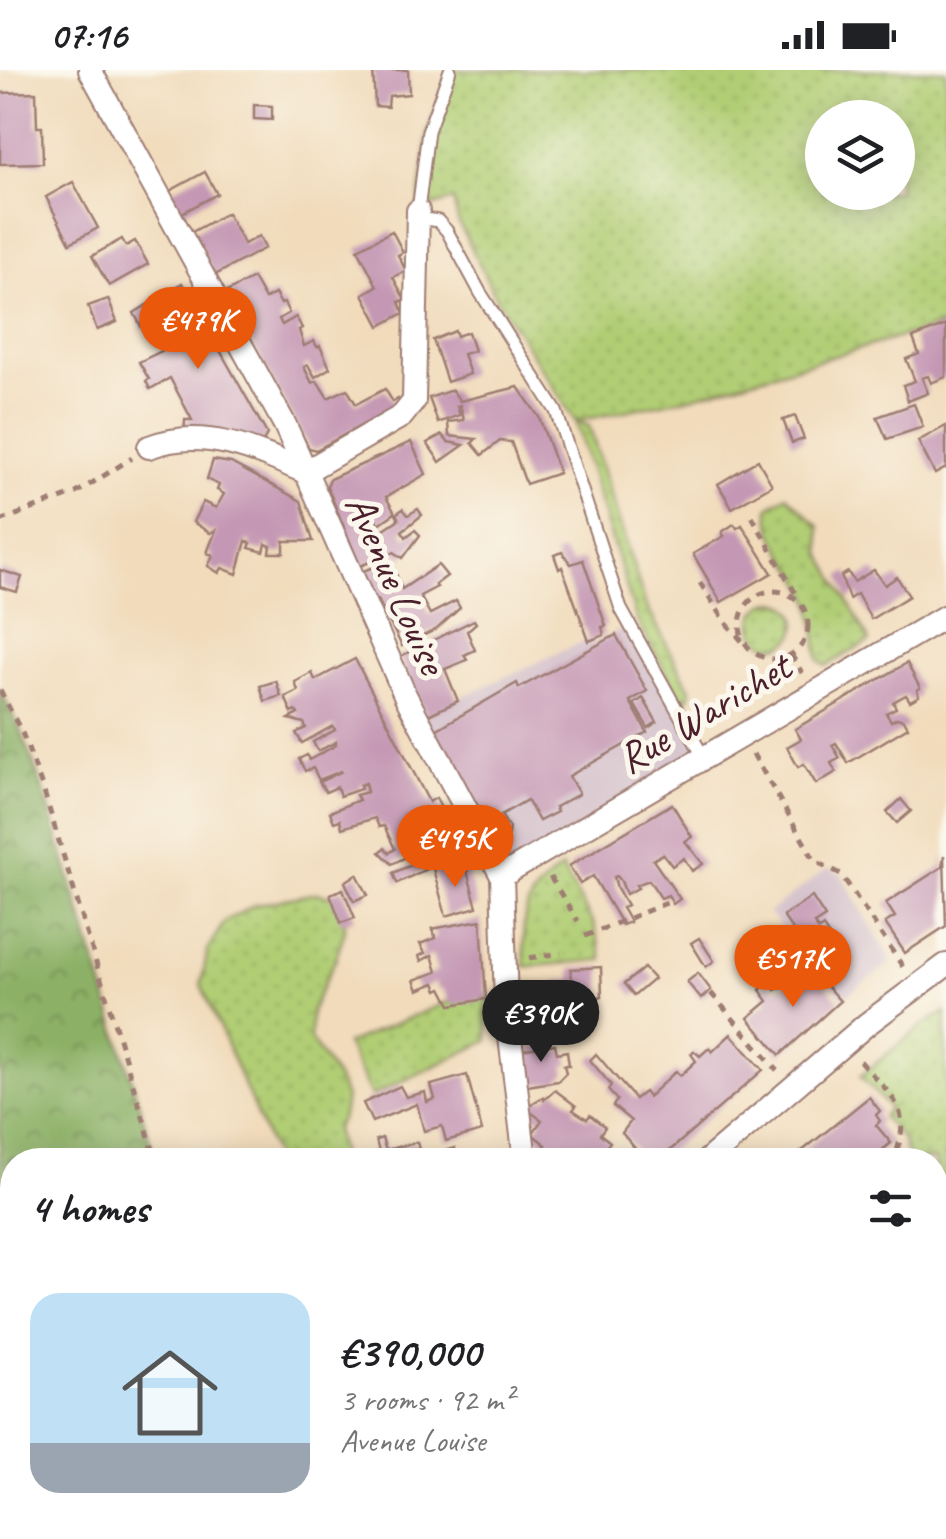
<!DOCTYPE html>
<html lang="en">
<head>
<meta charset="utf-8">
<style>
  :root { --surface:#fff; --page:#f2f2f2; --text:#202124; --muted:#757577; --accent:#ea580c }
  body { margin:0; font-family:Caveat,sans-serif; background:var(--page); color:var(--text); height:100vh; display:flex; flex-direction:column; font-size:38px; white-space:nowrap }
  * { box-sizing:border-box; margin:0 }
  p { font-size:32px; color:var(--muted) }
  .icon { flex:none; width:55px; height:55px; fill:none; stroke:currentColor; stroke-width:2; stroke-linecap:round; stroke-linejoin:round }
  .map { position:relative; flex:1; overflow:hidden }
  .sheet { position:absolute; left:0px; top:1078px; width:948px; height:392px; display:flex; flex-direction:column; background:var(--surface); border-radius:40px 40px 0 0; box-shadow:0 5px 25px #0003 }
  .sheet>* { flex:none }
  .fabs { position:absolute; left:805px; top:30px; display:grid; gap:20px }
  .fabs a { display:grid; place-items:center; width:110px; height:110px; border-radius:50%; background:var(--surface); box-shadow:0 5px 25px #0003; font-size:50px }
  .price { position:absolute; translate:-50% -85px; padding:0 22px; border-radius:35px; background:var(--accent); color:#fff; font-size:32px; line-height:65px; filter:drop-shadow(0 2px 5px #0008) }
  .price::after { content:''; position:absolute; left:50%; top:60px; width:30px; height:22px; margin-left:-15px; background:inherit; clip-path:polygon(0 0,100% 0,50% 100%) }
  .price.active { background:#222; color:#fff }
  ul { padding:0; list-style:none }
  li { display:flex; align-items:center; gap:30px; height:250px; padding:0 30px }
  li span { display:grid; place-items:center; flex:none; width:280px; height:200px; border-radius:30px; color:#555 }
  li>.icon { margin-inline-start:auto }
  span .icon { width:120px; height:120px; fill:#fffc; stroke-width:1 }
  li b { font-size:42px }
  h2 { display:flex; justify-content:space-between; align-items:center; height:120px; padding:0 30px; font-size:42px }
  .status { display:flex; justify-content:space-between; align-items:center; height:70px; padding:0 50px; background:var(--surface); direction:ltr }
  .status svg { height:28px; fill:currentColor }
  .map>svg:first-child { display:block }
  .industrial { fill:#d1bdc9 }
  .grass { fill:url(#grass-dots); stroke:#7e7650; stroke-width:2.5; fill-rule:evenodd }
  .forest { fill:url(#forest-crowns); stroke:#6b6848; stroke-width:2.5 }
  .building { fill:#c497b4 }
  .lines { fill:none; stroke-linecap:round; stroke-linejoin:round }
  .service-casing { stroke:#9e7d73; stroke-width:15 }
  .minor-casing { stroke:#9e7d73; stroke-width:26 }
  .path { stroke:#9e7d73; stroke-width:5; stroke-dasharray:8 8; stroke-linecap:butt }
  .service { stroke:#fff; stroke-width:11 }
  .minor { stroke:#fff; stroke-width:22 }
  .labels { text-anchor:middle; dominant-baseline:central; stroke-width:10; stroke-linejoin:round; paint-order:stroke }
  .street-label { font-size:42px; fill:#4a1f2b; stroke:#fbf7ec }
</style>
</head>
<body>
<div class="status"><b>07:16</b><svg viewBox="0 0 49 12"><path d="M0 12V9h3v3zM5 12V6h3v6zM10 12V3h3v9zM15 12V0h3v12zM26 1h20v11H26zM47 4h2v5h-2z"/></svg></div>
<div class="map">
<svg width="946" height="1469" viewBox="0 0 946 1469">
  <defs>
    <pattern id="grass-dots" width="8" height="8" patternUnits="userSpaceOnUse" patternTransform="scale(2.5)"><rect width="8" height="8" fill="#b1ce74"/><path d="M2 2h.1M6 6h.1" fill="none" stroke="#9ab065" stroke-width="1.8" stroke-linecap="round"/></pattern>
    <pattern id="forest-crowns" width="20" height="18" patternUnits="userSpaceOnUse" patternTransform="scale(2.5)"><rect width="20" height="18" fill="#8cb166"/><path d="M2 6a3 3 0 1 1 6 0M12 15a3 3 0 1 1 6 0" fill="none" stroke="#748f54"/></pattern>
  </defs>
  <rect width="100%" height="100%" fill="#fbf7ec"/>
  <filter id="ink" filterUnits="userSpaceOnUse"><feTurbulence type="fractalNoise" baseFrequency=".01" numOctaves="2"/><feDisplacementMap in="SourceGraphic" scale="20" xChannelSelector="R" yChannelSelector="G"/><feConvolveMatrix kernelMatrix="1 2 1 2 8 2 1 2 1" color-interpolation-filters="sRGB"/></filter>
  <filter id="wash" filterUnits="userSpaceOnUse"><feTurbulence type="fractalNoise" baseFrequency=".0048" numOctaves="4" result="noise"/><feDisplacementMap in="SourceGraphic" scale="40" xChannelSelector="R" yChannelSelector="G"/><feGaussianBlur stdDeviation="2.25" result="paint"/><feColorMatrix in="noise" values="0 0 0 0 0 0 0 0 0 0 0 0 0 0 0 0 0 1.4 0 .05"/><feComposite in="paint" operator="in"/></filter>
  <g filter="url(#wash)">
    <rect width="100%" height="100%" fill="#f1dbbb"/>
    <g class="industrial">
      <polygon points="629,555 704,688 506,804 415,648 589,569 592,575"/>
      <polygon points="828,798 841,804 892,892 843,928 768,843"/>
    </g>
    <g class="grass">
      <path d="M450 0H946V254L691 327 577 351 589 356 645 533 691 621 689 628 681 629 637 551 575 351 496 228 458 151 453 130 418 141 428 61ZM822 48H898V122H822Z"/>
      <path d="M787 425 819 456 821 483 870 571 826 596 819 590C816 572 816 551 811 533 802 499 766 474 769 437Z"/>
      <circle cx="775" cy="554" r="22"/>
      <path d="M562 798 594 855 603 890 525 897C522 845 519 831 562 798Z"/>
      <polygon points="316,823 335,827 346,841 344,863 336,888 311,941 310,969 340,1014 345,1028 342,1046 335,1059 342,1090 276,1090 201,914 208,879 225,851 255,835"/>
      <polygon points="487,924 488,971 371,1026 346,974 452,930"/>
      <polygon points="946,942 946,1141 935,1127 935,1090 909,1090 902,1069 882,1047 889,1038 860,1006 923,955"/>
      <polygon points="946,1346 946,1469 926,1469 920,1458 935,1458 935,1351"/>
    </g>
    <polygon class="forest" points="0,620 23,665 44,722 156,1090 12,1090 12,1458 920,1458 926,1469 0,1469"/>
    <g id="blocks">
      <g class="building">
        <polygon points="373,0 408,0 409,24 389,26 388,37 375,36"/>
        <polygon points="36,22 37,57 42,57 43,93 0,94 0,23"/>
        <polygon points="254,35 272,36 272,50 254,49"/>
        <polygon points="205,102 217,124 180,144 168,122"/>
        <polygon points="73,112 98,158 70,173 46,127"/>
        <polygon points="227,143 244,174 259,166 265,178 215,205 192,162"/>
        <polygon points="392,161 403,182 398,185 406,201 393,207 405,230 399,232 404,243 380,256 363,224 377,216 358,179"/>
        <polygon points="122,169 126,176 135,171 148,194 109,216 92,186"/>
        <polygon points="253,208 265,229 275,224 281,234 284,233 289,243 279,249 282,255 296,247 302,258 299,260 304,276 314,271 317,277 320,276 330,298 315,307 308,295 304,297 312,313 317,311 328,328 347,319 356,334 385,319 393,332 398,329 401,334 316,380 309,378 225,223"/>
        <polygon points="182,213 267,364 263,372 184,367 185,350 192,350 170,308 150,319 146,311 149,309 139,292 172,276 158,251 143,260 134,243"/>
        <polygon points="108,229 117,252 97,260 88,236"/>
        <polygon points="946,255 946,307 931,313 928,306 922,308 928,323 908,331 903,315 915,311 906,289 919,284 913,268"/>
        <polygon points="455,261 457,266 468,262 474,281 463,284 470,304 447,312 433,270"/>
        <polygon points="518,317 539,347 559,403 526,414 511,372 500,371 482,385 472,373 476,369 449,366 448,352 464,350 460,335 457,336 460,345 438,353 429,328 452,320 460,331"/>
        <polygon points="914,334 923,357 887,369 877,347"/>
        <polygon points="795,346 804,369 792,373 783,350"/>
        <polygon points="946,356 946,398 935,404 918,371"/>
        <polygon points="442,365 448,372 464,375 440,392 427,373"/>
        <polygon points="411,372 426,404 386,427 395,443 379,454 371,442 366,445 375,465 399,449 396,444 403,439 408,445 418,439 422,445 402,461 406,467 415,460 420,465 403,488 394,482 360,496 327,416 330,409"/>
        <polygon points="213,390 231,393 301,431 313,471 284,471 284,483 270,483 271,476 266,474 264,482 249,478 251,473 246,471 237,504 222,498 219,503 208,496 213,485 207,483 216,460 210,463 193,452 203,432 216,438 224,424 217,420 219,415 207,409"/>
        <polygon points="758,390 772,415 732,438 718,414"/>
        <polygon points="734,454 737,458 742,455 772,503 721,532 693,484 724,466 722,462"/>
        <polygon points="562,482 571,494 583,490 606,556 602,557 604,565 589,571 562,497 559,499 554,485"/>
        <polygon points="391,491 402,519 438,495 447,506 435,515 437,517 420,526 430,544 456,531 460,538 437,559 402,576 378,530 371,532 360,502"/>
        <polygon points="0,500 22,507 17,522 0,517"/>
        <polygon points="874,500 885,515 897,507 909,526 871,549 857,524 849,529 841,506 848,502 854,512"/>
        <polygon points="474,550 476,553 467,561 475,580 464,585 467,590 445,599 458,631 426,646 399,587"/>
        <polygon points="616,565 647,621 630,631 647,662 569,706 579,724 555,737 557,742 539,751 527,730 501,745 509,758 508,765 498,771 434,661 517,613 519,618"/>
        <polygon points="355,589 429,732 436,728 460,776 426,783 418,788 414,783 392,794 380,782 385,778 389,783 395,779 384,756 379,757 375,748 342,758 340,750 334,752 330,742 359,730 356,725 367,722 365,713 360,715 361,719 340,726 337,717 326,722 319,712 342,701 319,710 313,698 305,701 299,689 307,685 309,690 336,675 336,672 318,681 313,672 335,660 333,656 302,673 296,663 306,658 304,653 289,649 298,644 296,641 292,643 285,627 298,621 295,612 312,603 315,610"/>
        <polygon points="907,593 920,618 917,620 919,626 910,631 906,625 893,632 896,638 886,643 891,651 897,648 904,650 908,657 848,693 836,673 832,675 840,688 831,693 836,702 816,714 804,694 798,697 787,677 801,669 795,659"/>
        <polygon points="276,611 281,626 265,631 260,616"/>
        <polygon points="643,628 657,652 648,658 634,634"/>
        <polygon points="901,729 911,741 897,753 887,742"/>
        <polygon points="672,734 692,767 685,771 703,794 692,801 684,788 672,796 663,784 653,790 680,829 673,834 668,825 661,828 649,810 636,815 638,818 626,824 621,811 617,806 614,807 617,818 627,835 622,838 630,852 622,855 593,806 580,814 569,796"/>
        <polygon points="944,785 946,856 905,883 885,853 895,847 886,833 942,797"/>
        <polygon points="423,790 427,799 397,813 393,803"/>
        <polygon points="456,793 459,803 467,801 477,837 446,846 433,799"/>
        <polygon points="357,804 368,825 354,831 345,812"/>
        <polygon points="343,819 355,848 341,853 330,824"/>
        <polygon points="812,827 825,847 814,854 819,860 823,857 833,872 825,876 841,900 832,906 817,882 810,886 783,846"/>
        <polygon points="481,850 486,929 451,935 442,918 438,920 435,913 418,920 414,910 437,902 432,885 421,891 419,886 425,883 420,874 436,868 432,859"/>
        <polygon points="699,868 714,891 706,897 691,873"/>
        <polygon points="601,897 602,926 586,931 585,926 575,927 576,936 556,939 554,912 572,910 571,899"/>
        <polygon points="644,898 654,909 634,926 624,914"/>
        <polygon points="813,901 840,931 780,985 748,948 768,931 760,920 768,912 775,920"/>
        <polygon points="698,903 711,920 701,929 687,912"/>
        <polygon points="731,964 763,1000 659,1090 645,1090 622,1063 631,1051 613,1036 617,1030 608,1020 611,1015 590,990 596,984 635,1029 644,1022 648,1027 676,1001 680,1006 696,991 691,984 694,981 700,986 709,978 712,982"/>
        <polygon points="555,974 557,983 567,981 569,995 564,995 566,1003 558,1011 521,1017 516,981"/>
        <polygon points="467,1005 482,1061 446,1071 442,1056 424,1061 417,1034 372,1052 363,1033 400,1016 406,1027 425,1022 427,1032 435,1029 431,1015"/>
        <polygon points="555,1020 576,1036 573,1040 587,1049 590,1045 605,1057 600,1064 610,1072 600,1085 602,1087 608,1080 622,1090 542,1090 537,1087 546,1075 532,1064 542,1050 525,1038 543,1027 544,1030"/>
        <polygon points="869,1027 880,1041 876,1045 880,1051 876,1055 891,1073 870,1090 791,1090"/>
        <polygon points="382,1068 386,1080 417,1072 421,1087 455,1078 458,1090 381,1090 376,1070"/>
      </g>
    </g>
  </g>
  <g filter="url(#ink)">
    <use href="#blocks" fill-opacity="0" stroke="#9e7d73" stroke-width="2.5"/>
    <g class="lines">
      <g class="service-casing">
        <g id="service">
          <polyline points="418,141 428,61 450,0"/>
          <polyline points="418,148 438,151 447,161 480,222 556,341 621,539 704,688"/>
        </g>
      </g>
      <g class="minor-casing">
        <g id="minor">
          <polyline points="90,0 285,355 406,627 502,806 506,934 525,1090"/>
          <path d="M149 377C203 356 256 380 305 402"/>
          <polyline points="305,402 402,346 414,331 418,141"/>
          <polyline points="502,806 946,546"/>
          <polyline points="708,1090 867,954 946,895"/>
          <polyline points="325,1469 334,1458"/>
        </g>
      </g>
      <g class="path">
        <polyline points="752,446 797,526"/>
        <polyline points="0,451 76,423 132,388"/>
        <polyline points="700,513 727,554 742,571"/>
        <circle cx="774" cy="555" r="34"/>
        <polyline points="791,584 802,603"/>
        <polyline points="0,620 23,665 44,722 156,1090"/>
        <polyline points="753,684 815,791 841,804 903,897"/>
        <polyline points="550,807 578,851"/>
        <polyline points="585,866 669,832"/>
        <polyline points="529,888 561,883"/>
        <polyline points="711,923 777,1000"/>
        <path d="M860 991C890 1026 914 1037 895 1086"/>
        <polyline points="661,1458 664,1469"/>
        <polyline points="814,1458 821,1469"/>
        <polyline points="920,1458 926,1469"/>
        <polyline points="381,1469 391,1458"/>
      </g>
      <use href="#service" class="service"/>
      <use href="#minor" class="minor"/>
    </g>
  </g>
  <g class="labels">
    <g class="street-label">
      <text transform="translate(396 514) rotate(66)">Avenue Louise</text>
      <text transform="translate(704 643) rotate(-31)">Rue Warichet</text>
    </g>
  </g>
</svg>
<div class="fabs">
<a><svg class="icon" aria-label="layers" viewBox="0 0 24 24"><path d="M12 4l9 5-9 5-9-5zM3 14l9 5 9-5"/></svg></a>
</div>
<b class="price" style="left:198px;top:302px">€479K</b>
<b class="price" style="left:455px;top:820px">€495K</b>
<b class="price" style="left:793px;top:940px">€517K</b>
<b class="price active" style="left:541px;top:995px">€390K</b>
<section class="sheet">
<h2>4 homes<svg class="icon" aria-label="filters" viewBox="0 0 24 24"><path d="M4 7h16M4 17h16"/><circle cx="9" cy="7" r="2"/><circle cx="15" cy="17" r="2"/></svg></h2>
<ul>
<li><span style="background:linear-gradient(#bfe0f5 75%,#9aa5b1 0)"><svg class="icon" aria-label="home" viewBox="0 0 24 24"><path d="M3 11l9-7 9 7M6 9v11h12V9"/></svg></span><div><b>€390,000</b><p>3 rooms · 92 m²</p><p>Avenue Louise</p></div></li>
</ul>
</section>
</div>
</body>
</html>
